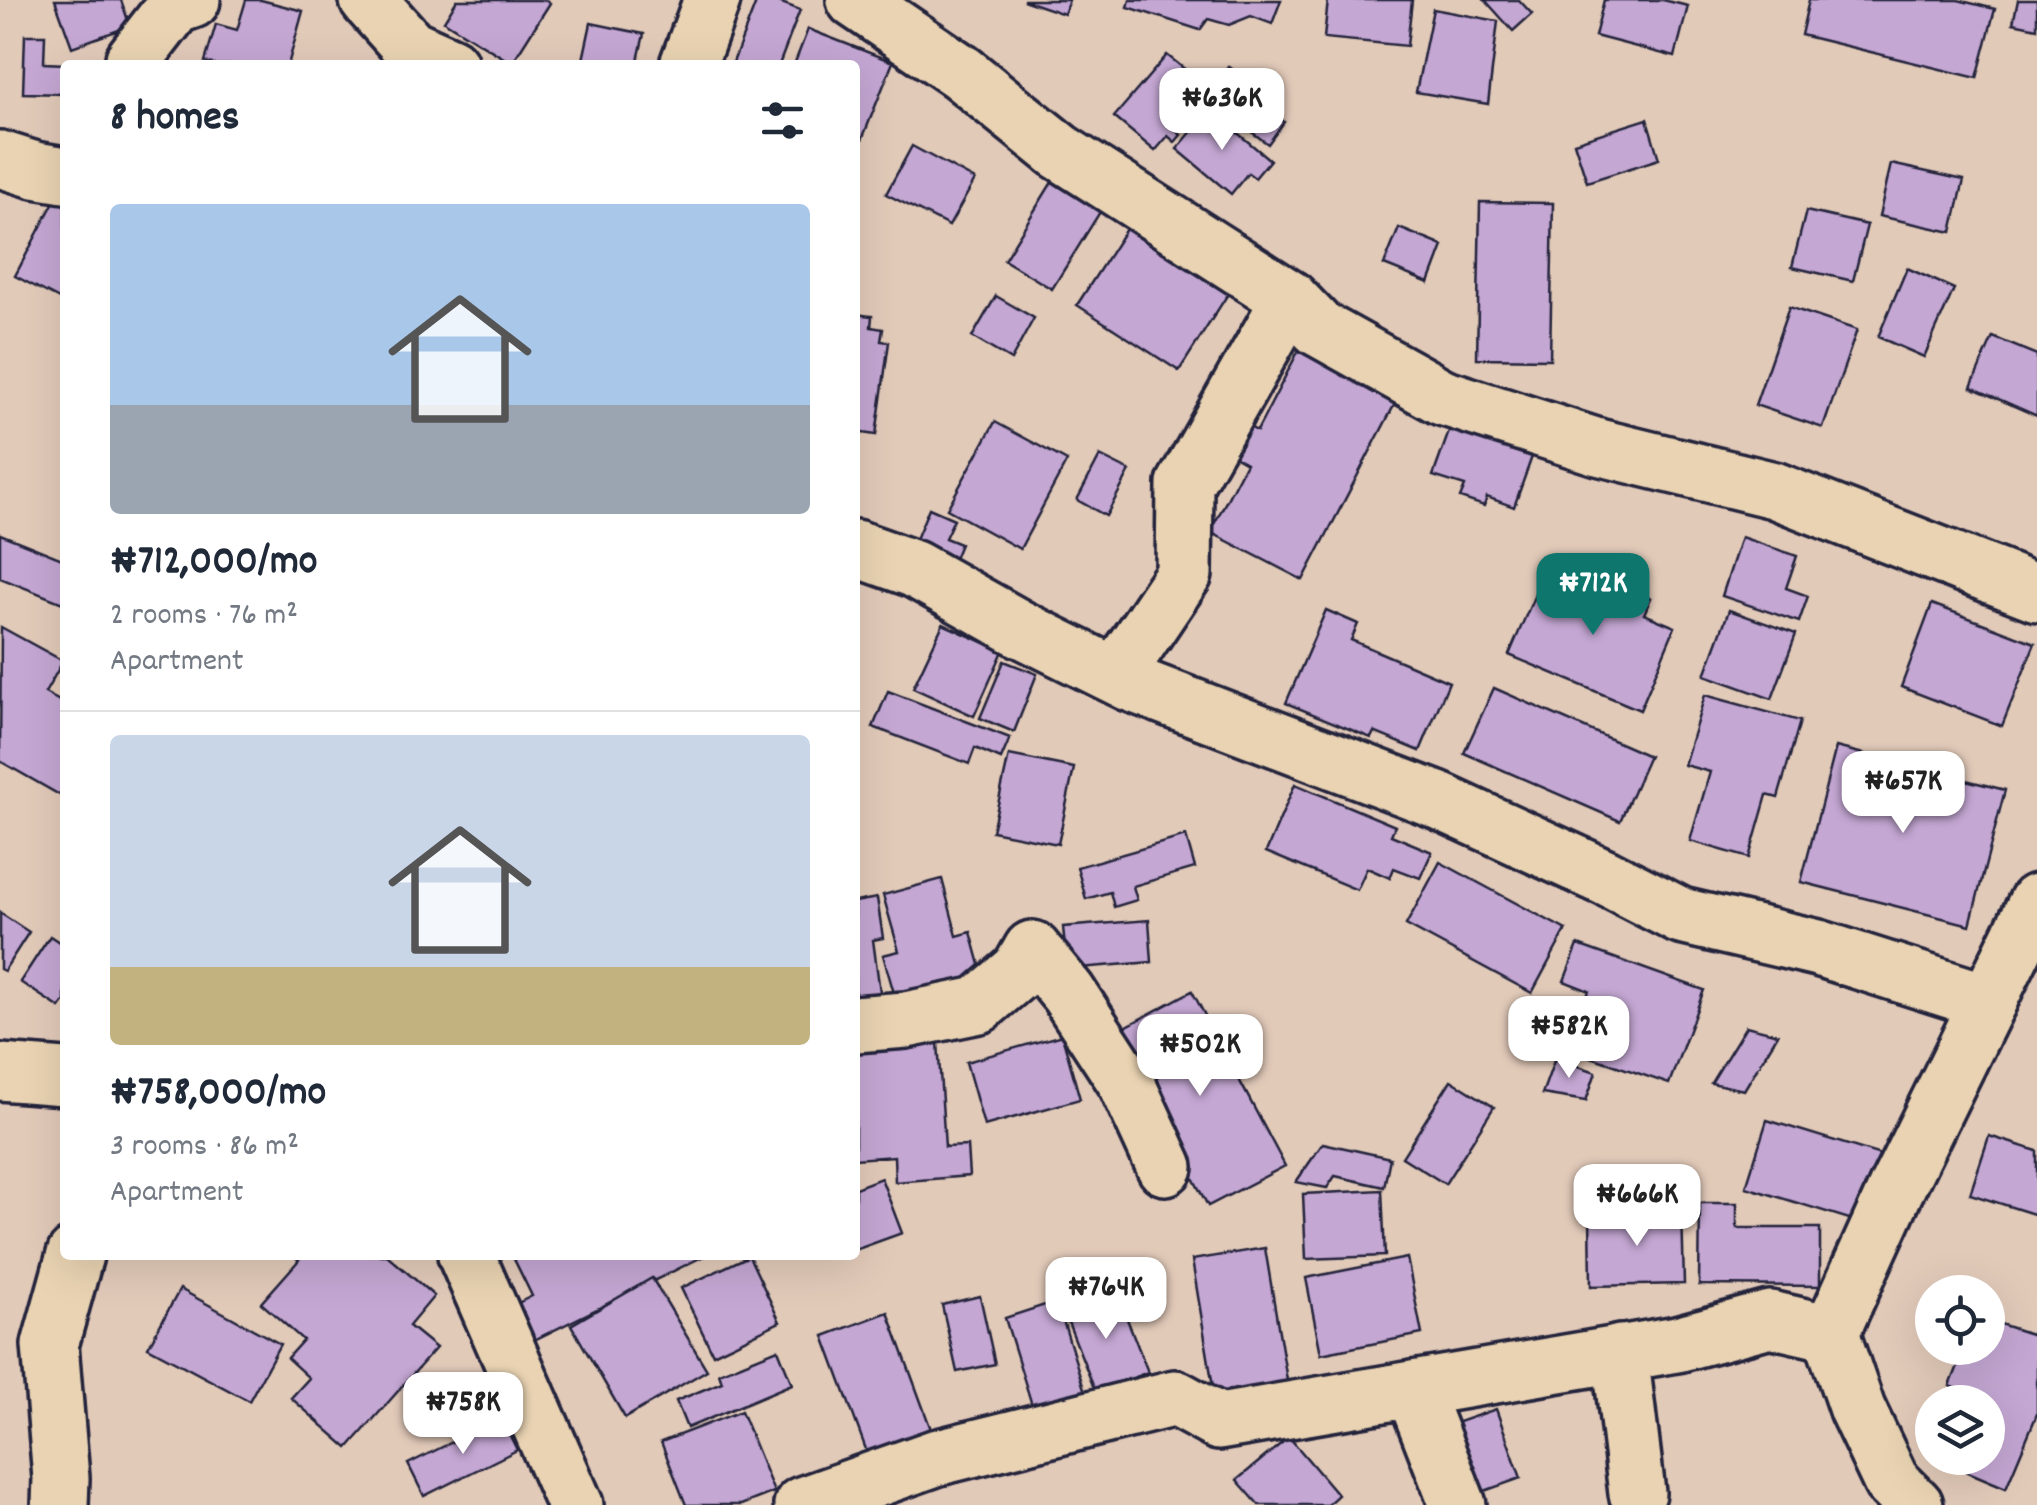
<!DOCTYPE html>
<html lang="en">
<head>
<meta charset="utf-8">
<style>
  :root { --surface:#fff; --page:#f2f2f3; --text:#1f2937; --muted:#747a83; --line:#e0e1e3; --accent:#0f766e }
  body { margin:0; font-family:Dekko,sans-serif; background:var(--page); color:var(--text); height:100vh; display:flex; flex-direction:column; font-size:38px; white-space:nowrap }
  * { box-sizing:border-box; margin:0 }
  p { font-size:32px; color:var(--muted) }
  .icon { flex:none; width:55px; height:55px; fill:none; stroke:currentColor; stroke-width:2; stroke-linecap:round; stroke-linejoin:round }
  .map { position:relative; flex:1; overflow:hidden }
  .sheet { position:absolute; left:60px; top:60px; width:800px; height:1200px; display:flex; flex-direction:column; background:var(--surface); border-radius:10px; box-shadow:0 10px 40px #0002 }
  .sheet>* { flex:none }
  .fabs { position:absolute; left:1915px; top:1275px; display:grid; gap:20px }
  .fabs a { display:grid; place-items:center; width:90px; height:90px; border-radius:50%; background:var(--surface); box-shadow:0 10px 40px #0002; font-size:50px }
  .price { position:absolute; translate:-50% -85px; padding:0 22px; border-radius:20px; background:#fff; color:#222; font-size:32px; line-height:65px; filter:drop-shadow(0 2px 5px #0008) }
  .price::after { content:''; position:absolute; left:50%; top:60px; width:30px; height:22px; margin-left:-15px; background:inherit; clip-path:polygon(0 0,100% 0,50% 100%) }
  .price.current { background:var(--accent); color:#fff }
  ul { padding:0; list-style:none }
  li { display:grid; align-content:center; gap:20px; height:530px; padding:0 50px }
  li+li { border-top:2px solid var(--line) }
  li span { display:grid; place-items:center; height:310px; border-radius:10px; color:#555 }
  li>.icon { margin-inline-start:auto }
  span .icon { width:180px; height:180px; fill:#fffc; stroke-width:1 }
  li b { font-size:42px }
  h2 { display:flex; justify-content:space-between; align-items:center; height:120px; padding:0 50px; font-size:42px }
  .map>svg:first-child { display:block }
  .building { fill:#c4a7d3; stroke:#22223b; stroke-width:2.5 }
  .lines { fill:none; stroke-linecap:round; stroke-linejoin:round }
  .minor-casing { stroke:#22223b; stroke-width:62 }
  .minor { stroke:#e9d3b2; stroke-width:55 }
</style>
</head>
<body>
<div class="map">
<svg width="2037" height="1505" viewBox="0 0 2037 1505">
  <rect width="100%" height="100%" fill="#e2cab9"/>
  <filter id="ink" filterUnits="userSpaceOnUse"><feTurbulence type="fractalNoise" baseFrequency=".01" numOctaves="2"/><feDisplacementMap in="SourceGraphic" scale="20" xChannelSelector="R" yChannelSelector="G"/><feConvolveMatrix kernelMatrix="1 2 1 2 8 2 1 2 1" color-interpolation-filters="sRGB"/></filter>
  <g filter="url(#ink)">
    <g class="building">
      <polygon points="55,0 121,0 130,26 72,47"/>
      <polygon points="246,0 261,0 303,11 288,65 216,65 205,62 216,24 237,30"/>
      <polygon points="457,0 546,0 550,3 512,63 444,21"/>
      <polygon points="757,0 774,0 800,10 779,65 732,65"/>
      <polygon points="1023,0 1069,0 1064,14"/>
      <polygon points="1130,0 1281,0 1272,24 1251,16 1229,25 1208,19 1200,30 1128,7"/>
      <polygon points="1328,0 1412,0 1407,46 1324,38"/>
      <polygon points="1485,0 1519,0 1532,14 1513,31"/>
      <polygon points="1604,0 1663,0 1688,6 1675,57 1595,36"/>
      <polygon points="1809,0 1958,0 1995,9 1977,78 1801,35"/>
      <polygon points="2018,0 2037,0 2037,28 2013,23"/>
      <polygon points="1433,9 1498,21 1488,104 1416,92"/>
      <polygon points="591,23 644,34 637,65 600,65 583,60"/>
      <polygon points="808,29 893,62 855,157 855,65 794,65"/>
      <polygon points="25,35 45,35 44,63 90,65 65,65 65,94 23,93"/>
      <polygon points="1167,55 1207,87 1189,108 1196,114 1188,123 1182,118 1173,128 1181,135 1175,142 1168,136 1155,151 1114,117"/>
      <polygon points="1228,66 1280,104 1274,113 1284,122 1268,144 1205,98"/>
      <polygon points="1210,110 1270,160 1255,178 1248,173 1231,194 1177,149"/>
      <polygon points="1647,119 1659,159 1587,182 1574,142"/>
      <polygon points="912,146 975,180 949,226 886,194"/>
      <polygon points="1891,164 1964,180 1952,232 1879,216"/>
      <polygon points="1052,182 1100,212 1052,289 1004,260"/>
      <polygon points="58,194 65,197 65,302 15,276"/>
      <polygon points="1480,202 1553,203 1550,359 1477,358"/>
      <polygon points="1806,211 1867,225 1853,281 1792,267"/>
      <polygon points="1399,228 1443,246 1429,283 1384,265"/>
      <polygon points="1126,229 1228,294 1179,371 1077,305"/>
      <polygon points="1907,268 1954,289 1924,357 1878,337"/>
      <polygon points="996,296 1034,318 1011,360 972,337"/>
      <polygon points="1789,307 1857,330 1823,428 1755,405"/>
      <polygon points="855,314 872,316 871,327 883,329 881,341 889,342 876,435 855,432"/>
      <polygon points="1993,337 2037,355 2037,416 1971,387"/>
      <polygon points="1302,344 1400,394 1303,580 1210,532 1246,463 1227,452 1244,424 1257,431"/>
      <polygon points="995,422 1067,461 1020,549 947,509"/>
      <polygon points="1452,423 1534,451 1514,507 1487,497 1484,506 1460,498 1465,486 1433,476"/>
      <polygon points="1100,456 1130,471 1106,516 1077,500"/>
      <polygon points="929,508 954,519 945,538 960,544 953,561 914,544"/>
      <polygon points="0,534 65,560 65,604 0,578"/>
      <polygon points="1741,537 1797,556 1786,588 1808,596 1799,622 1722,596"/>
      <polygon points="1549,562 1582,576 1575,592 1607,606 1617,583 1651,598 1644,614 1675,627 1640,710 1509,655"/>
      <polygon points="1932,604 2035,643 2002,726 1901,687"/>
      <polygon points="1326,610 1358,624 1351,640 1449,682 1420,751 1374,732 1371,738 1286,703"/>
      <polygon points="1729,610 1796,634 1772,699 1705,675"/>
      <polygon points="943,624 1003,651 974,716 913,688"/>
      <polygon points="1,627 63,661 45,693 65,704 65,798 0,761"/>
      <polygon points="1004,661 1037,674 1014,732 980,718"/>
      <polygon points="1494,688 1649,756 1620,821 1464,753"/>
      <polygon points="888,691 1010,738 1001,759 975,748 969,764 873,727"/>
      <polygon points="1705,695 1800,721 1778,798 1767,795 1749,858 1690,841 1710,772 1684,765"/>
      <polygon points="1836,747 2005,790 1970,925 1801,882"/>
      <polygon points="1009,755 1074,768 1058,844 992,831"/>
      <polygon points="1295,784 1395,826 1391,835 1432,852 1420,878 1394,868 1390,878 1367,868 1357,890 1266,852"/>
      <polygon points="1186,836 1195,868 1133,886 1137,900 1114,907 1110,892 1086,899 1077,867"/>
      <polygon points="1440,862 1566,930 1532,993 1406,925"/>
      <polygon points="942,879 957,936 971,932 985,983 898,1007 883,955 899,951 883,895"/>
      <polygon points="877,898 883,938 873,940 883,1014 855,1018 855,902"/>
      <polygon points="0,913 29,932 4,971 0,969"/>
      <polygon points="1149,920 1152,962 1067,969 1063,927"/>
      <polygon points="50,936 65,946 65,1001 60,1008 20,982"/>
      <polygon points="1578,945 1704,990 1669,1084 1568,1049 1589,991 1564,981"/>
      <polygon points="1192,991 1285,1166 1208,1206 1116,1032"/>
      <polygon points="1746,1026 1778,1034 1744,1090 1711,1083"/>
      <polygon points="1062,1035 1080,1099 984,1126 966,1062"/>
      <polygon points="938,1042 945,1147 967,1146 969,1176 895,1182 894,1156 855,1159 855,1048"/>
      <polygon points="1555,1058 1596,1072 1586,1101 1542,1094"/>
      <polygon points="1451,1080 1494,1107 1445,1184 1402,1157"/>
      <polygon points="1767,1120 1884,1156 1862,1223 1746,1187"/>
      <polygon points="1989,1136 2037,1151 2037,1215 1970,1194"/>
      <polygon points="1323,1143 1390,1158 1384,1187 1335,1176 1327,1188 1296,1182"/>
      <polygon points="881,1178 902,1233 855,1250 855,1188"/>
      <polygon points="1382,1190 1385,1256 1306,1259 1303,1194"/>
      <polygon points="1700,1203 1737,1203 1737,1228 1820,1228 1820,1286 1699,1285"/>
      <polygon points="1682,1211 1684,1284 1591,1286 1590,1213"/>
      <polygon points="1265,1248 1290,1398 1217,1411 1192,1260"/>
      <polygon points="293,1255 387,1255 434,1296 409,1326 436,1348 348,1448 291,1398 309,1378 287,1358 303,1340 261,1303 299,1260"/>
      <polygon points="523,1255 706,1255 534,1340 516,1304 532,1296 514,1259"/>
      <polygon points="749,1256 780,1322 713,1354 681,1288"/>
      <polygon points="1407,1258 1422,1334 1321,1354 1306,1278"/>
      <polygon points="652,1278 707,1370 625,1418 571,1325"/>
      <polygon points="180,1289 280,1344 249,1401 148,1347"/>
      <polygon points="1116,1291 1148,1372 1096,1393 1064,1312"/>
      <polygon points="980,1296 995,1364 957,1372 942,1305"/>
      <polygon points="1057,1301 1088,1402 1036,1418 1005,1318"/>
      <polygon points="888,1312 932,1432 868,1455 824,1336"/>
      <polygon points="1988,1320 2037,1336 2037,1414 2006,1488 1935,1458 1988,1458 1988,1402 1959,1402 1964,1391 1950,1386 1965,1348 1988,1348"/>
      <polygon points="778,1349 792,1384 687,1428 676,1401 722,1382 719,1373"/>
      <polygon points="1496,1409 1521,1478 1462,1499 1438,1429"/>
      <polygon points="741,1411 774,1492 741,1505 686,1505 661,1442"/>
      <polygon points="501,1418 517,1450 424,1496 408,1464"/>
      <polygon points="1289,1437 1338,1495 1327,1505 1259,1505 1237,1480"/>
    </g>
    <g class="lines">
      <g class="minor-casing">
        <g id="minor">
          <polyline points="368,0 410,47 450,65"/>
          <polyline points="855,0 961,72 1059,151 1290,299 1318,328 1442,397 1598,447 1774,490 2037,593"/>
          <polyline points="134,59 175,6 192,0"/>
          <polyline points="688,65 712,0"/>
          <polyline points="0,159 35,170 65,175"/>
          <polyline points="855,548 914,569 1019,628 1130,683 1437,800 1605,877 1681,916 1818,948 1988,1002"/>
          <polyline points="1116,675 1184,574 1185,484 1290,299"/>
          <polyline points="855,1024 906,1020 979,1005 1020,970 1032,949 1068,993 1126,1082 1165,1167"/>
          <polyline points="0,1072 65,1077"/>
          <polyline points="466,1255 575,1505"/>
          <polyline points="1620,1353 1637,1493"/>
          <polyline points="1413,1389 1458,1505"/>
          <polyline points="60,1505 61,1478 50,1345 75,1255"/>
          <polyline points="802,1505 935,1458 1175,1398 1219,1422 1677,1344 1770,1319 1831,1333"/>
          <polyline points="1915,1505 1891,1481 1857,1409 1831,1333 1896,1189 2037,902"/>
        </g>
      </g>
      <use href="#minor" class="minor"/>
    </g>
  </g>
</svg>
<div class="fabs">
<a><svg class="icon" aria-label="locate" viewBox="0 0 24 24"><circle cx="12" cy="12" r="6"/><path d="M12 2v4M12 18v4M2 12h4M18 12h4"/></svg></a>
<a><svg class="icon" aria-label="layers" viewBox="0 0 24 24"><path d="M12 4l9 5-9 5-9-5zM3 14l9 5 9-5"/></svg></a>
</div>
<b class="price" style="left:1222px;top:153px">₦636K</b>
<b class="price current" style="left:1593px;top:638px">₦712K</b>
<b class="price" style="left:1903px;top:836px">₦657K</b>
<b class="price" style="left:1569px;top:1081px">₦582K</b>
<b class="price" style="left:1200px;top:1099px">₦502K</b>
<b class="price" style="left:1637px;top:1249px">₦666K</b>
<b class="price" style="left:1106px;top:1342px">₦764K</b>
<b class="price" style="left:463px;top:1457px">₦758K</b>
<section class="sheet">
<h2>8 homes<svg class="icon" aria-label="filters" viewBox="0 0 24 24"><path d="M4 7h16M4 17h16"/><circle cx="9" cy="7" r="2"/><circle cx="15" cy="17" r="2"/></svg></h2>
<ul>
<li><span style="background:linear-gradient(#a9c7e8 65%,#9aa5b1 0)"><svg class="icon" aria-label="home" viewBox="0 0 24 24"><path d="M3 11l9-7 9 7M6 9v11h12V9"/></svg></span><div><b>₦712,000/mo</b><p>2 rooms · 76 m²</p><p>Apartment</p></div></li>
<li><span style="background:linear-gradient(#c9d6e8 75%,#c2b280 0)"><svg class="icon" aria-label="home" viewBox="0 0 24 24"><path d="M3 11l9-7 9 7M6 9v11h12V9"/></svg></span><div><b>₦758,000/mo</b><p>3 rooms · 86 m²</p><p>Apartment</p></div></li>
</ul>
</section>
</div>
</body>
</html>
